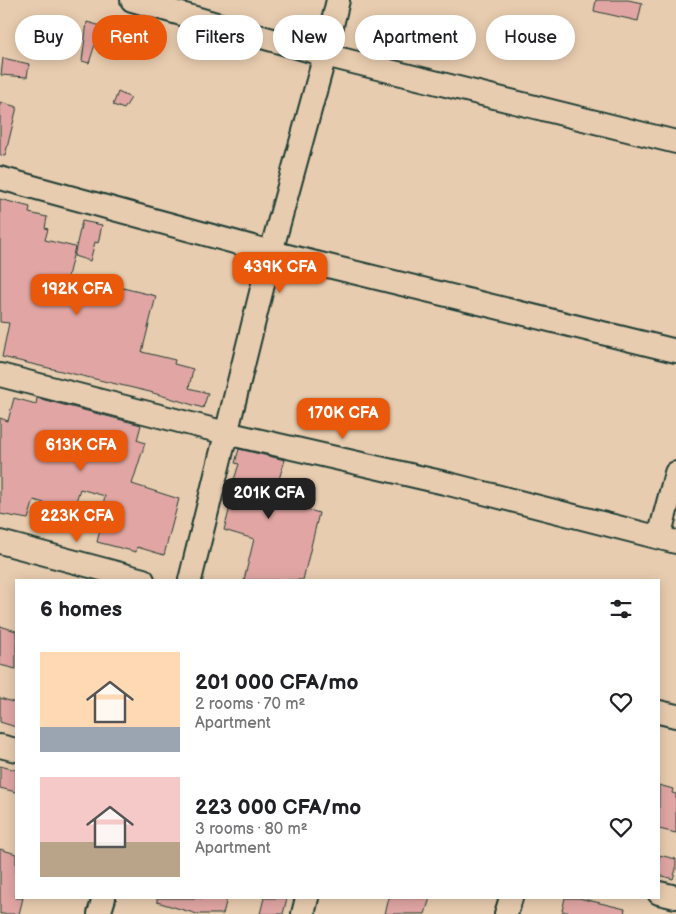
<!DOCTYPE html>
<html lang="en">
<head>
<meta charset="utf-8">
<style>
  :root { --surface:#fff; --page:#f2f2f2; --text:#202124; --muted:#757577; --accent:#ea580c }
  body { margin:0; font-family:"Balsamiq Sans",sans-serif; background:var(--page); color:var(--text); height:100vh; display:flex; flex-direction:column; font-size:19px; white-space:nowrap }
  * { box-sizing:border-box; margin:0 }
  p { font-size:16px; color:var(--muted) }
  .icon { flex:none; width:28px; height:28px; fill:none; stroke:currentColor; stroke-width:2; stroke-linecap:round; stroke-linejoin:round }
  .map { position:relative; flex:1; overflow:hidden }
  .side { position:absolute; left:15px; top:579px; width:645px; height:320px; display:flex; flex-direction:column; background:var(--surface); border-radius:0px; box-shadow:0 2px 12px #0003 }
  .side>* { flex:none }
  .guide { position:absolute; left:15px; top:15px; width:646px; height:45px; display:flex; gap:10px }
  .price { position:absolute; translate:-50% -42px; padding:0 11px; border-radius:10px; background:var(--accent); color:#fff; font-size:16px; line-height:32px; filter:drop-shadow(0 1px 2px #0008) }
  .price::after { content:''; position:absolute; left:50%; top:30px; width:15px; height:11px; margin-left:-8px; background:inherit; clip-path:polygon(0 0,100% 0,50% 100%) }
  .price.active { background:#222; color:#fff }
  ul { padding:0; list-style:none }
  li { display:flex; align-items:center; gap:15px; height:125px; padding:0 25px }
  li span { display:grid; place-items:center; flex:none; width:140px; height:100px; border-radius:0px; color:#555 }
  li>.icon { margin-inline-start:auto }
  span .icon { width:60px; height:60px; fill:#fffc; stroke-width:1 }
  li b { font-size:21px }
  h2 { display:flex; justify-content:space-between; align-items:center; height:60px; padding:0 25px; font-size:21px }
  .tag { padding:0 18px; border-radius:22px; background:var(--surface); box-shadow:0 2px 12px #0003; font-size:18px; line-height:45px }
  .tag.active { background:var(--accent); color:#fff }
  .map>svg:first-child { display:block }
  .building { fill:#e1a6a3; stroke:#1f3d34 }
  .lines { fill:none; stroke-linecap:round; stroke-linejoin:round }
  .minor-casing { stroke:#1f3d34; stroke-width:26 }
  .minor { stroke:#e8ccaf; stroke-width:22 }
</style>
</head>
<body>
<div class="map">
<svg width="676" height="914" viewBox="0 0 676 914">
  <rect width="100%" height="100%" fill="#e8ccaf"/>
  <filter id="ink" filterUnits="userSpaceOnUse"><feTurbulence type="fractalNoise" baseFrequency=".02" numOctaves="2"/><feDisplacementMap in="SourceGraphic" scale="10" xChannelSelector="R" yChannelSelector="G"/><feConvolveMatrix kernelMatrix="1 2 1 2 8 2 1 2 1" color-interpolation-filters="sRGB"/></filter>
  <g filter="url(#ink)">
    <g class="building">
      <polygon points="596,0 628,0 642,3 638,21 594,11"/>
      <polygon points="87,22 101,26 89,63 82,61"/>
      <polygon points="3,58 29,64 27,77 1,75"/>
      <polygon points="118,92 131,98 124,109 113,105"/>
      <polygon points="0,102 17,107 5,156 0,155"/>
      <polygon points="0,199 30,207 29,213 47,217 45,228 48,229 45,240 75,247 64,293 95,302 102,283 156,296 142,352 175,360 174,364 193,369 189,388 208,393 203,408 150,392 2,357 9,323 0,322"/>
      <polygon points="82,221 102,225 98,243 95,242 90,261 74,256"/>
      <polygon points="14,398 36,404 37,398 141,425 137,440 145,443 132,484 179,499 164,555 137,547 136,552 97,542 103,518 100,517 105,496 80,489 66,532 52,527 58,507 34,500 28,519 0,514 0,418 8,421"/>
      <polygon points="239,449 285,460 279,479 292,482 287,503 319,513 303,580 244,580 254,539 224,530 230,507 226,505 239,464 235,463"/>
      <polygon points="0,626 16,631 16,669 0,665"/>
      <polygon points="0,698 16,703 16,727 0,722"/>
      <polygon points="0,766 16,770 16,792 0,788"/>
      <polygon points="659,785 673,789 672,793 676,794 676,833 659,829"/>
      <polygon points="0,849 16,854 16,898 23,898 19,914 0,914"/>
      <polygon points="659,855 676,859 676,869 673,879 659,875"/>
      <polygon points="157,898 227,898 223,914 197,914 157,902"/>
      <polygon points="264,898 287,898 283,914 260,914"/>
      <polygon points="389,898 430,898 425,914 385,914"/>
      <polygon points="565,898 579,898 625,909 624,914 575,914 562,911"/>
    </g>
    <g class="lines">
      <g class="minor-casing">
        <g id="minor">
          <polyline points="132,0 325,55 676,142"/>
          <polyline points="0,178 271,252 676,351"/>
          <polyline points="0,375 226,433 445,483 676,542"/>
          <polyline points="659,537 676,473"/>
          <polyline points="0,542 143,580"/>
          <polyline points="190,580 271,252 325,55 338,0"/>
          <polyline points="659,712 676,716"/>
          <polyline points="0,746 16,750"/>
          <polyline points="659,893 676,897"/>
          <polyline points="99,914 104,898"/>
          <polyline points="303,914 307,898"/>
          <polyline points="506,914 511,898"/>
        </g>
      </g>
      <use href="#minor" class="minor"/>
    </g>
  </g>
</svg>
<b class="price" style="left:280px;top:294px">439K CFA</b>
<b class="price" style="left:77px;top:316px">192K CFA</b>
<b class="price" style="left:343px;top:440px">170K CFA</b>
<b class="price" style="left:81px;top:472px">613K CFA</b>
<b class="price active" style="left:269px;top:520px">201K CFA</b>
<b class="price" style="left:77px;top:543px">223K CFA</b>
<div class="guide">
<a class="tag">Buy</a>
<a class="tag active">Rent</a>
<a class="tag">Filters</a>
<a class="tag">New</a>
<a class="tag">Apartment</a>
<a class="tag">House</a>
</div>
<section class="side">
<h2>6 homes<svg class="icon" aria-label="filters" viewBox="0 0 24 24"><path d="M4 7h16M4 17h16"/><circle cx="9" cy="7" r="2"/><circle cx="15" cy="17" r="2"/></svg></h2>
<ul>
<li><span style="background:linear-gradient(#ffd9b3 75%,#9aa5b1 0)"><svg class="icon" aria-label="home" viewBox="0 0 24 24"><path d="M3 11l9-7 9 7M6 9v11h12V9"/></svg></span><div><b>201 000 CFA/mo</b><p>2 rooms · 70 m²</p><p>Apartment</p></div><svg class="icon" aria-label="heart" viewBox="0 0 24 24"><path d="M12 20l-8-8c-3-5 5-10 8-4 3-6 11-1 8 4z"/></svg></li>
<li><span style="background:linear-gradient(#f6c9c9 65%,#b9a48a 0)"><svg class="icon" aria-label="home" viewBox="0 0 24 24"><path d="M3 11l9-7 9 7M6 9v11h12V9"/></svg></span><div><b>223 000 CFA/mo</b><p>3 rooms · 80 m²</p><p>Apartment</p></div><svg class="icon" aria-label="heart" viewBox="0 0 24 24"><path d="M12 20l-8-8c-3-5 5-10 8-4 3-6 11-1 8 4z"/></svg></li>
</ul>
</section>
</div>
</body>
</html>
